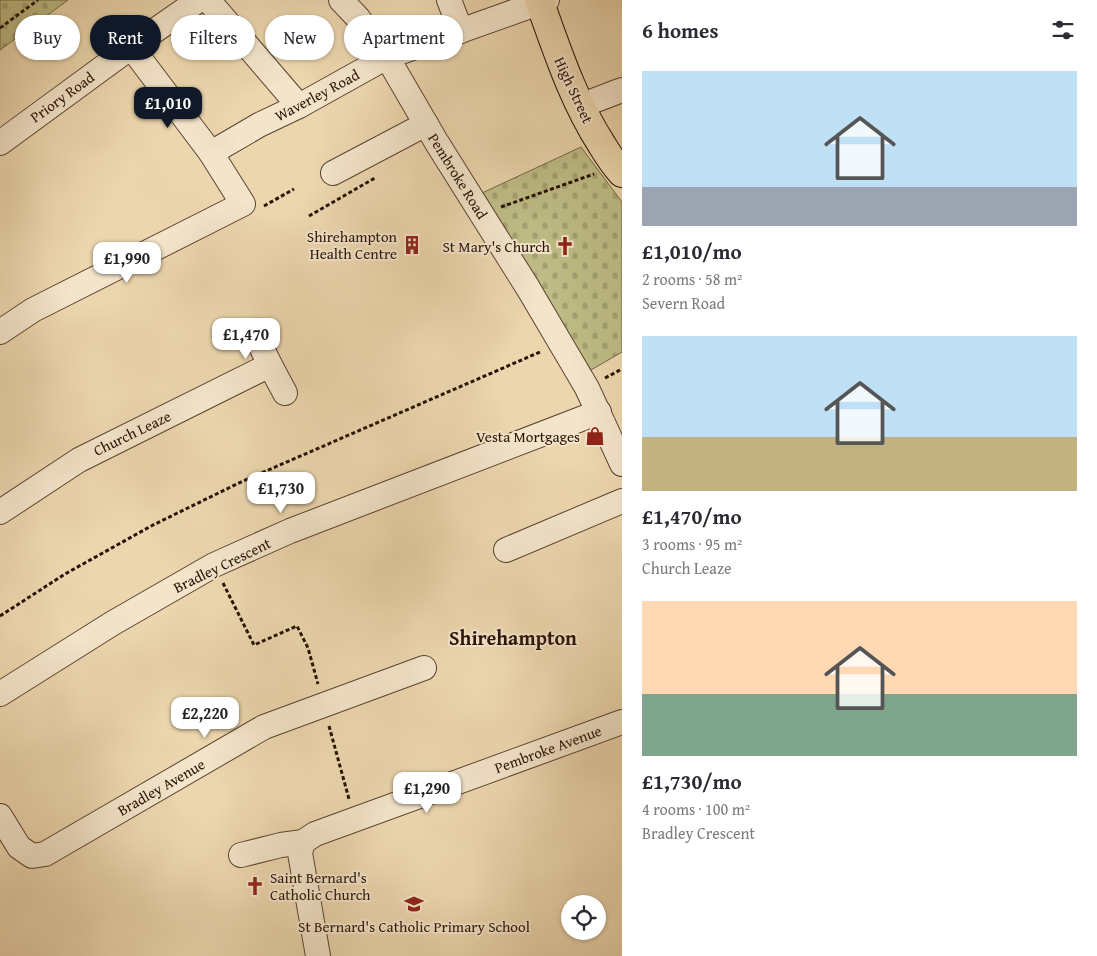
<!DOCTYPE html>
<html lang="en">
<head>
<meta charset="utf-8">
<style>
  :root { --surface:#fff; --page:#f7f7f7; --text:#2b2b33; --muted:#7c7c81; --accent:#111827 }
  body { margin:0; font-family:"Gentium Book Plus",serif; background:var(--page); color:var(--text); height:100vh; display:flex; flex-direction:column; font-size:19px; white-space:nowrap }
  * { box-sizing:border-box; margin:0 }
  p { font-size:16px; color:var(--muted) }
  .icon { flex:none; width:28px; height:28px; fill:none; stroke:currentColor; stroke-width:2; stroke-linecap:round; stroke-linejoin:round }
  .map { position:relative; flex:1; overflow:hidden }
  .details { display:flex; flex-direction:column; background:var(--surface); width:475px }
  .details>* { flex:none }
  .banner { position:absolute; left:15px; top:15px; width:475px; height:45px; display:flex; gap:10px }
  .tools { position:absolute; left:561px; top:895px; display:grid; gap:10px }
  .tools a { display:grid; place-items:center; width:45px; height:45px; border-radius:50%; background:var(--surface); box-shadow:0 1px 4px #0004; font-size:25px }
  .price { position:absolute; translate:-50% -42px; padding:0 11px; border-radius:10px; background:#fff; color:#222; font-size:16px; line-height:32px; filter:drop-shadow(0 1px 2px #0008) }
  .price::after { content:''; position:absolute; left:50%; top:30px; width:15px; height:11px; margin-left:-8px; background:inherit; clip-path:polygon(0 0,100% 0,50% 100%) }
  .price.current { background:var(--accent); color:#fff }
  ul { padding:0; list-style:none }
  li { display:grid; align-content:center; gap:10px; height:265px; padding:0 20px }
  li span { display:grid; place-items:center; height:155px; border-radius:0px; color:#555 }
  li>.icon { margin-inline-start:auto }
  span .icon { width:90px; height:90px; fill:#fffc; stroke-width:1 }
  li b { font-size:21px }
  h2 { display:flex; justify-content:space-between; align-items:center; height:60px; padding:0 20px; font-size:21px }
  .tag { padding:0 18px; border-radius:22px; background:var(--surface); box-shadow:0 1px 4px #0004; font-size:18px; line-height:45px }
  .tag.current { background:var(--accent); color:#fff }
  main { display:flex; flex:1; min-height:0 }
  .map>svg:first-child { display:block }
  .cemetery { fill:url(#cemetery-stones); stroke:#746746 }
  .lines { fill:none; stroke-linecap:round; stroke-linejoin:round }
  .minor-casing { stroke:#5a4331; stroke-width:26 }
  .major-casing { stroke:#291207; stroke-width:30 }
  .path { stroke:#291207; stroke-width:3; stroke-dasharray:4 2.5; stroke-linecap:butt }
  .minor { stroke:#f3e4ca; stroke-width:24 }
  .major { stroke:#ecd6ae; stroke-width:28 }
  .labels { text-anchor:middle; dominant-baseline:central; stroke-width:4; stroke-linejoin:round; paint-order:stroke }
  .street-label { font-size:15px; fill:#291207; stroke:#f3e4ca }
  .poi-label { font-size:15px; fill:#291207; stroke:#f3e4ca; text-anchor:end }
  .district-label { font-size:20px; font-weight:bold; fill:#291207; stroke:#f3e4ca }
</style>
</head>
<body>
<main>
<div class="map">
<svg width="622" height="956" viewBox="0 0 622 956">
  <defs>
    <pattern id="cemetery-stones" width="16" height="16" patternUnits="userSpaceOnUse" patternTransform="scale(1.25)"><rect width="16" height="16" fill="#bebc86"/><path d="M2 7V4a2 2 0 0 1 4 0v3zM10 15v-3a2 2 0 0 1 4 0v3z" fill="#a3a172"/></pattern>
  </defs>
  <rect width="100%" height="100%" fill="#ecd6ae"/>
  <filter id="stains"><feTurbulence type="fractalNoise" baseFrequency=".004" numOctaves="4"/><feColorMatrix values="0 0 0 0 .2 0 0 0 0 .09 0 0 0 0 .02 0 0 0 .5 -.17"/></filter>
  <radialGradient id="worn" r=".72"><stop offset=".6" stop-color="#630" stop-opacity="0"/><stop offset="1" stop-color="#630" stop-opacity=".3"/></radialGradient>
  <g class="cemetery">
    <polygon points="0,0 68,0 0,50"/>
    <polygon points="581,147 622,202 622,352 591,370 518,256 482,193"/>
  </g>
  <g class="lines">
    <g class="minor-casing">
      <g id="minor">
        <polyline points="208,0 299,106"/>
        <polyline points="341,0 358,18 387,57 437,143 528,288 587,388 622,464"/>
        <polyline points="449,0 461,31"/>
        <polyline points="580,106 622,90"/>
        <polyline points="0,143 131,47 199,0"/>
        <polyline points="211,153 259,125 299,106 387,57 547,0"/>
        <polyline points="333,173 426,124"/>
        <polyline points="0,332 33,310 243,204 211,153 131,47"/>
        <polyline points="257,338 270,365"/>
        <polyline points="0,512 79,460 270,365 285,393"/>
        <polyline points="506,550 622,501"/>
        <polyline points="0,694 113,623 214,565 290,531 599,412"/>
        <polyline points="0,816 19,847 32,856 45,854 264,727 424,668"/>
        <polyline points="241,855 281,845 303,842"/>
        <polyline points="318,956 300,853 303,842 315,834 622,722"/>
      </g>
    </g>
    <g class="major-casing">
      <path id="major" d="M539 0C557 50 573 100 602 145 608 155 614 164 622 173"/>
    </g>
    <g class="path">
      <polyline points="0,28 38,0"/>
      <polyline points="264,206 294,189"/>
      <polyline points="501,207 594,174"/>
      <polyline points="309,216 375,178"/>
      <polyline points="605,378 622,369"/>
      <polyline points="223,583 254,645 297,626 308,648 318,684"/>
      <polyline points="0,616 65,574 153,525 243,481 540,352"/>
      <polyline points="329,726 349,799"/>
    </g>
    <use href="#minor" class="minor"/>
    <use href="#major" class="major"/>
  </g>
  <defs>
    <g id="building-bare" transform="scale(1.5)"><path d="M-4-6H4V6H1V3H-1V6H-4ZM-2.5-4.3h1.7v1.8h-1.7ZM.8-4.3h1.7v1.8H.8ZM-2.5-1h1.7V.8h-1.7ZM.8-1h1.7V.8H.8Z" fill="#8f2418" stroke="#f3e4ca" stroke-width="2.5" paint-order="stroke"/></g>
    <g id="church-bare" transform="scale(1.5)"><path d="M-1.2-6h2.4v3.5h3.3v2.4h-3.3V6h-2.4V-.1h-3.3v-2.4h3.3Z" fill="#8f2418" stroke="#f3e4ca" stroke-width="2.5" paint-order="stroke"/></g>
    <g id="shop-bare" transform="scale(1.5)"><path d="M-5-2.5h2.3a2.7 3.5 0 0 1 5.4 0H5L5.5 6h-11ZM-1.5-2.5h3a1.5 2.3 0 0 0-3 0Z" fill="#8f2418" stroke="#f3e4ca" stroke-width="2.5" paint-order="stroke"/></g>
    <g id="school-bare" transform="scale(1.5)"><path d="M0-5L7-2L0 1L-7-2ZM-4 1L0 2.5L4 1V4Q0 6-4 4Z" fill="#8f2418" stroke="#f3e4ca" stroke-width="2.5" paint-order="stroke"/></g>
  </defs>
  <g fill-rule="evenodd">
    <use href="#building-bare" x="412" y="245"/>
    <use href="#church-bare" x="565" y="246"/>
    <use href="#shop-bare" x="595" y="436"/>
    <use href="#church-bare" x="255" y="886"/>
    <use href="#school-bare" x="414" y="904"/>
  </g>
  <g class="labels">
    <g class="street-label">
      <text transform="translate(574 90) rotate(65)">High Street</text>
      <text transform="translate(317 95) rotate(-28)">Waverley Road</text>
      <text transform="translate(62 97) rotate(-36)">Priory Road</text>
      <text transform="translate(458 176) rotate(58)">Pembroke Road</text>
      <text transform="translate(132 433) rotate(-26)">Church Leaze</text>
      <text transform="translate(222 565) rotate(-26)">Bradley Crescent</text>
      <text transform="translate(548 749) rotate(-20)">Pembroke Avenue</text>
      <text transform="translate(161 787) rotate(-30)">Bradley Avenue</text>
    </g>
    <g class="poi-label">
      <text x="397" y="236">Shirehampton<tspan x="397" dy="17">Health Centre</tspan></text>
      <text x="550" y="246">St Mary's Church</text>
      <text x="580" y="436">Vesta Mortgages</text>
      <text x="270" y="877" text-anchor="start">Saint Bernard's<tspan x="270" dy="17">Catholic Church</tspan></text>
      <text x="414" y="926" text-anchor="middle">St Bernard's Catholic Primary School</text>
    </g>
    <g class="district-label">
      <text x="513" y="637">Shirehampton</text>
    </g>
  </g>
  <rect width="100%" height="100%" filter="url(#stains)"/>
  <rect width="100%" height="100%" fill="url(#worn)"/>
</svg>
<div class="tools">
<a><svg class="icon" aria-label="locate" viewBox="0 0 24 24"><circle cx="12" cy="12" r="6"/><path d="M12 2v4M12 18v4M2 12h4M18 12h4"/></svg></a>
</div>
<b class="price current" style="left:168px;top:129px">£1,010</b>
<b class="price" style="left:127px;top:284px">£1,990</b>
<b class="price" style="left:246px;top:360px">£1,470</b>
<b class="price" style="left:281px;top:514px">£1,730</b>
<b class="price" style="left:205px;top:739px">£2,220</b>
<b class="price" style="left:427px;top:814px">£1,290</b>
<div class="banner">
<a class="tag">Buy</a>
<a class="tag current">Rent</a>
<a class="tag">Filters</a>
<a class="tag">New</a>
<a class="tag">Apartment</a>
</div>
</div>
<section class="details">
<h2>6 homes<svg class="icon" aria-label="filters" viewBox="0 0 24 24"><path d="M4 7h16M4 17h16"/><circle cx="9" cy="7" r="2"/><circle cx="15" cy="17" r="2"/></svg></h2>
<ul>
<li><span style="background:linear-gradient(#bfe0f5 75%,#9aa5b1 0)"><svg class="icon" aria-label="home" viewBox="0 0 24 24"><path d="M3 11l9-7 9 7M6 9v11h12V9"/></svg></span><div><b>£1,010/mo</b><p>2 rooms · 58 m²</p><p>Severn Road</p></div></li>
<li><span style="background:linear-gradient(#bfe0f5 65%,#c2b280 0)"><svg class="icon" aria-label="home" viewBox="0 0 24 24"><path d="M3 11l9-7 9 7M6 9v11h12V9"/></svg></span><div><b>£1,470/mo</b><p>3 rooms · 95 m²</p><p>Church Leaze</p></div></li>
<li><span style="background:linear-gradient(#ffd9b3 60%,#7fa58c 0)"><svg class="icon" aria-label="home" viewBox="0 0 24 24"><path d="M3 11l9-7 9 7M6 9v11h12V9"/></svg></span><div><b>£1,730/mo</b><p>4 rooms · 100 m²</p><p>Bradley Crescent</p></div></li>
</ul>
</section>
</main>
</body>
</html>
